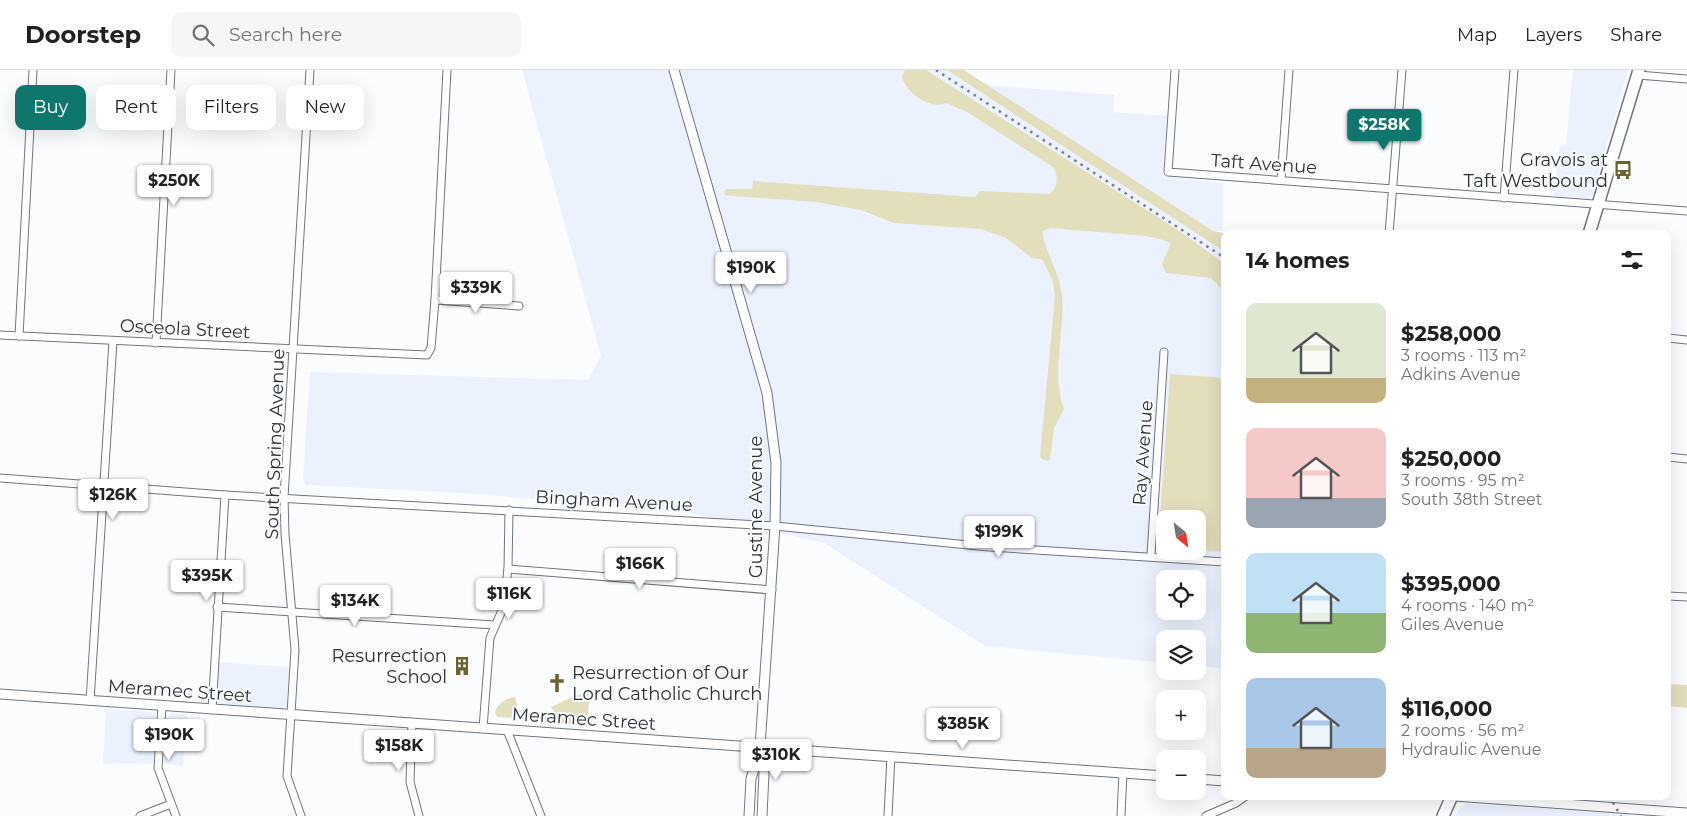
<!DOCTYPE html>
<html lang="en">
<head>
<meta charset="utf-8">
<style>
  :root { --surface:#fff; --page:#f6f6f6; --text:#202124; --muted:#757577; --line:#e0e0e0; --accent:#0f766e }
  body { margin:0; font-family:Montserrat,sans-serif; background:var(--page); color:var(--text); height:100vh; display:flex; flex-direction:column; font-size:19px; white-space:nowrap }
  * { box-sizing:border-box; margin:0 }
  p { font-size:16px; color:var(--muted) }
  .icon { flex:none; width:28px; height:28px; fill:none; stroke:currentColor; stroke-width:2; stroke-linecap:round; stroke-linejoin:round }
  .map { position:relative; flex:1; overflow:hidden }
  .sheet { position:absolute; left:1221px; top:160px; width:450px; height:570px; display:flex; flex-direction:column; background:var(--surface); border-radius:10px; box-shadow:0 5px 20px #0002 }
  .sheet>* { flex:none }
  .guide { position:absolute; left:15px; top:15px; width:475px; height:45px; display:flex; gap:10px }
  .needle { width:32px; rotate:150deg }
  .tools { position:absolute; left:1156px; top:440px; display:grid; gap:10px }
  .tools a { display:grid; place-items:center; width:50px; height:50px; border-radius:10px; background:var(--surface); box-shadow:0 5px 20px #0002; font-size:25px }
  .price { position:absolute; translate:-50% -42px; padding:0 11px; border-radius:5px; background:#fff; color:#222; font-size:16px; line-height:32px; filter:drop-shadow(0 1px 2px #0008) }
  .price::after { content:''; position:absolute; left:50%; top:30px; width:15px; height:11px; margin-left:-8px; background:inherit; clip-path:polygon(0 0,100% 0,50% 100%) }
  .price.on { background:var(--accent); color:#fff }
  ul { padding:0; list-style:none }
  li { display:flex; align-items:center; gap:15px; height:125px; padding:0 25px }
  li span { display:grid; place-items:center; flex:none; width:140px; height:100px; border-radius:10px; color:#555 }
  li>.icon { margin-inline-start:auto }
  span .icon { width:60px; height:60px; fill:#fffc; stroke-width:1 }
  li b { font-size:21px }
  h2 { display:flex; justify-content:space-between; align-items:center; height:60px; padding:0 25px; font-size:21px }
  .chip { padding:0 18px; border-radius:10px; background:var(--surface); box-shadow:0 5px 20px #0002; font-size:18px; line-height:45px }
  .chip.on { background:var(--accent); color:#fff }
  header { display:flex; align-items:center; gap:30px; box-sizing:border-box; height:70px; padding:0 25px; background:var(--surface); border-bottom:1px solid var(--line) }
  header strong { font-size:24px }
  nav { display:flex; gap:28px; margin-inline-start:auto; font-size:18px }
  .search { width:350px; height:45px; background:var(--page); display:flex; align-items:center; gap:12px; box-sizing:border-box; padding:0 18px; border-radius:10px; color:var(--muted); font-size:19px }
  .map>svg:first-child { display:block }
  .built { fill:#ebf2fe; fill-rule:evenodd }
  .green { fill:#e3debc }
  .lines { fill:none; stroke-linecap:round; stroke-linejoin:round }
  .minor-casing { stroke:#6f7682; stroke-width:9 }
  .tertiary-casing { stroke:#6f7682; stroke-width:11 }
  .primary-casing { stroke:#6f7682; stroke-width:14 }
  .minor { stroke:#fff; stroke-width:7 }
  .tertiary { stroke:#fff; stroke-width:9 }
  .primary { stroke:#fff; stroke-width:11 }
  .rail { stroke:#7c7e82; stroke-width:2.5; stroke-dasharray:2.5 5; stroke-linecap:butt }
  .labels { text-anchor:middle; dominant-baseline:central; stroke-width:4; stroke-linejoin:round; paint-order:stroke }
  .poi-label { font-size:18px; fill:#2d3035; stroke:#fafcfe; text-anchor:end }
  .street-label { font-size:18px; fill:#2d3035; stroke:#fafcfe }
</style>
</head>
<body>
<header>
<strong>Doorstep</strong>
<div class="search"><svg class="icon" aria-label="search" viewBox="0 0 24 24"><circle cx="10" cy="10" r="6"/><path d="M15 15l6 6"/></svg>Search here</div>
<nav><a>Map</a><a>Layers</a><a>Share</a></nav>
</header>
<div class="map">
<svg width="1687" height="746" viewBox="0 0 1687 746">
  <rect width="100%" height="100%" fill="#fafcfe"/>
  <g class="built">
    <path d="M522 0H905L1225 205V599L1198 596V569H1165V593L985 576 824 473 691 443 467 423 306 415 303 410 310 302 588 310 601 286ZM1165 449H1198V481H1165ZM1165 509H1198V541H1165Z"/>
    <polygon points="926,0 947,0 1136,122 1225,182 1225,194 1181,162"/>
    <polygon points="1573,0 1628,0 1592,127 1589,129 1553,126 1560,76 1566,74"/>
    <polygon points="986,15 1114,25 1113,42 1167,46 1162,107 1223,113 1223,161 1213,161"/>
    <polygon points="218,592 290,597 286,636 282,639 221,634 217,632 216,627"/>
    <polygon points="106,639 152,642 156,644 154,693 103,694"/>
    <polygon points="171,643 187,644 183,696 164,694 167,648"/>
    <polygon points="1467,734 1627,743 1629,746 1613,746 1610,743 1609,746 1455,746 1461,737"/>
  </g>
  <g class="green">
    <path d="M905 0H926L1181 162 1225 194V222L1211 208 1166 203 1162 194 1171 173 1163 170 1146 166 1050 158 1043 161C1041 171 1059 204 1061 219 1067 258 1050 302 1064 339L1054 358 1050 389 1048 391 1042 389 1040 386 1055 226 1053 212 1043 190 1032 188 1006 168 981 159 894 153 861 140 816 132 733 126 725 125 724 122 726 119H752L753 111 975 127 980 121 1050 124C1058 117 1059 105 1053 97L967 42 946 33C929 40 906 22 902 7Z"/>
    <polygon points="947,0 964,0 1213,161 1228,164 1225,164 1225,182"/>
    <polygon points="1170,304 1213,307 1225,310 1225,482 1198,480 1198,449 1165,449 1165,477 1158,477"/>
    <polygon points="1668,614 1687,615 1687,638 1668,636"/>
    <polygon points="589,622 588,655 559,653 559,648 551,637 575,626"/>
    <path d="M515 627 518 639 526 644 515 648 497 647 495 642C498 633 506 628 515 627Z"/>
  </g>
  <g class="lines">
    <g class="minor-casing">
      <g id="minor">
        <polyline points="1175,0 1168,102 1687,141"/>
        <polyline points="1638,5 1687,9"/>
        <polyline points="1281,110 1289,0"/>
        <polyline points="1504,128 1514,0"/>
        <polyline points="1389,164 1402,0"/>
        <polyline points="435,230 519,236"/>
        <polyline points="0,265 427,285 431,278 435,230 447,0"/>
        <polyline points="19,266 33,0"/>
        <polyline points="1668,268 1687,270"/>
        <polyline points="156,273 171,0"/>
        <polyline points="1668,387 1687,389"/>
        <polyline points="0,408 225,425 775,456 989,477 1225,492"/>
        <polyline points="1151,485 1164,282"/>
        <polyline points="508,499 772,520"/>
        <polyline points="1668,526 1687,527"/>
        <polyline points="217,537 494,555"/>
        <polyline points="90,631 113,271"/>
        <polyline points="162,636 158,698 176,746"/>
        <polyline points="212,640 225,425"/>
        <polyline points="412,653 410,712 419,746"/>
        <polyline points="483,658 490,568 503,538 508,499 509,440"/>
        <polyline points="507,660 541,746"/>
        <polyline points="140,746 171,734"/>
        <polyline points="301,746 287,706 295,580 285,464 284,427 310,0"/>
        <polyline points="888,746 891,686"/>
        <polyline points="1121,746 1123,703"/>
        <polyline points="1206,746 1236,733 1246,726"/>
      </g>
    </g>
    <g class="tertiary-casing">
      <g id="tertiary">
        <polyline points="674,0 767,323 776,393 775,456 760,677 751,709 749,746"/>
        <polyline points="0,624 1165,706"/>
        <polyline points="761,683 764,703 762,746"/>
        <polyline points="1198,709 1225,711"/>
        <polyline points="1454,726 1687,743"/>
      </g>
    </g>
    <g class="primary-casing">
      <g id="primary">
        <polyline points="1589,164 1639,0"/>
        <polyline points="1443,746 1452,726"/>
      </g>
    </g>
    <use href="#minor" class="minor"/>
    <use href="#tertiary" class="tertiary"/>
    <use href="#primary" class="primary"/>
    <g class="rail">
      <polyline points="936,0 1225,188"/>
      <polyline points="1609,726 1621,746"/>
    </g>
  </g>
  <defs>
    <g id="bus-bare" transform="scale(1.5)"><path d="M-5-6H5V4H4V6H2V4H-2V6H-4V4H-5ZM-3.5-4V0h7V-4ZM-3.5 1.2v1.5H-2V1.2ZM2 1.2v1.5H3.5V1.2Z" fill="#6c6430" stroke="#fafcfe" stroke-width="2.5" paint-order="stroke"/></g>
    <g id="building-bare" transform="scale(1.5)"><path d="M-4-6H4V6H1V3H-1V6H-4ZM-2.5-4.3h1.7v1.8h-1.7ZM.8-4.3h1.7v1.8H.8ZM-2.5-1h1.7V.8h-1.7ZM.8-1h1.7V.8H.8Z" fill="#6c6430" stroke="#fafcfe" stroke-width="2.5" paint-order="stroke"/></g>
    <g id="church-bare" transform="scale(1.5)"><path d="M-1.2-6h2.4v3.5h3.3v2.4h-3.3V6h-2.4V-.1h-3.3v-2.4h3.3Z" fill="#6c6430" stroke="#fafcfe" stroke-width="2.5" paint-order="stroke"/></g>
  </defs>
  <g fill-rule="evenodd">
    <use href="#bus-bare" x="1623" y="100"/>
    <use href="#building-bare" x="462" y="596"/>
    <use href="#church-bare" x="557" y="613"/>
  </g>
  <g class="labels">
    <g class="poi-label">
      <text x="1608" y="90">Gravois at<tspan x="1608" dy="21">Taft Westbound</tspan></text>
      <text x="447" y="586">Resurrection<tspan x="447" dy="21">School</tspan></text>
      <text x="572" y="603" text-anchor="start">Resurrection of Our<tspan x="572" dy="21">Lord Catholic Church</tspan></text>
    </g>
    <g class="street-label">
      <text transform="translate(1264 94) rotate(4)">Taft Avenue</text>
      <text transform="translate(185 259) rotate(3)">Osceola Street</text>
      <text transform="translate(275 374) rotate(-88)">South Spring Avenue</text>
      <text transform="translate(1143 383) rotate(-86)">Ray Avenue</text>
      <text transform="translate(614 431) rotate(3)">Bingham Avenue</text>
      <text transform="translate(756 437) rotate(-90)">Gustine Avenue</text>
      <text transform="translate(180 621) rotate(4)">Meramec Street</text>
      <text transform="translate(584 649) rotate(4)">Meramec Street</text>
    </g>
  </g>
</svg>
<div class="tools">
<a><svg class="needle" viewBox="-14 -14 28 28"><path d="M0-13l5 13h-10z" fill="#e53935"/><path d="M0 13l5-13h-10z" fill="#757577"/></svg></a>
<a><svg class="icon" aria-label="locate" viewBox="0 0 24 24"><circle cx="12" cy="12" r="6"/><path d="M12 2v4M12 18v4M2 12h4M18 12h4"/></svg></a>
<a><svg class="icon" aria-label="layers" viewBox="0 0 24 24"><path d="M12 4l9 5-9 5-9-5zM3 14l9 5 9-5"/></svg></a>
<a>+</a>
<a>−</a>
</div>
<b class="price on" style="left:1384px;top:81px">$258K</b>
<b class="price" style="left:174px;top:137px">$250K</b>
<b class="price" style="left:751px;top:224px">$190K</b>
<b class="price" style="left:476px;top:244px">$339K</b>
<b class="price" style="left:113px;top:451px">$126K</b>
<b class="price" style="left:999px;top:488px">$199K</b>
<b class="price" style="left:640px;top:520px">$166K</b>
<b class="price" style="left:207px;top:532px">$395K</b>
<b class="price" style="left:509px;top:550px">$116K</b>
<b class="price" style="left:355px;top:557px">$134K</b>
<b class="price" style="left:963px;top:680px">$385K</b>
<b class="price" style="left:169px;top:691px">$190K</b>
<b class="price" style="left:399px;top:702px">$158K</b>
<b class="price" style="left:776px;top:711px">$310K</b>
<div class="guide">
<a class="chip on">Buy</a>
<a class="chip">Rent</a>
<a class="chip">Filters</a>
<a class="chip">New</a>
</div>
<section class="sheet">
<h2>14 homes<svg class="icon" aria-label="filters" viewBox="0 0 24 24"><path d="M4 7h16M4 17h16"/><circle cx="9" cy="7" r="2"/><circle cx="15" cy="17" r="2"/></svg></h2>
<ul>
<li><span style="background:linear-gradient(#dfe7d0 75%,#c2b280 0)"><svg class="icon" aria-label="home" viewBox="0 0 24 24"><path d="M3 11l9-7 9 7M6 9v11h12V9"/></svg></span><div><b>$258,000</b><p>3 rooms · 113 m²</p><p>Adkins Avenue</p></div></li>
<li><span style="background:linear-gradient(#f6c9c9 70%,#9aa5b1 0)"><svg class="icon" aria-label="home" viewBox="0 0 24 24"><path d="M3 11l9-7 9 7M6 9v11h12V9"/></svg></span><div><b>$250,000</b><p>3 rooms · 95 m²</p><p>South 38th Street</p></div></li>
<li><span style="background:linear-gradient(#bfe0f5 60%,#8fb573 0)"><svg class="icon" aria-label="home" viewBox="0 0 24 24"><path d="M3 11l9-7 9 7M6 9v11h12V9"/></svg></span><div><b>$395,000</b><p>4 rooms · 140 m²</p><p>Giles Avenue</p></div></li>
<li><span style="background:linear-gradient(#a9c7e8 70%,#b9a48a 0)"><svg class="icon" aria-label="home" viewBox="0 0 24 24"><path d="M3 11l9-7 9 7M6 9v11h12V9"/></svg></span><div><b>$116,000</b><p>2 rooms · 56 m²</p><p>Hydraulic Avenue</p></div></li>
</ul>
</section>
</div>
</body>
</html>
